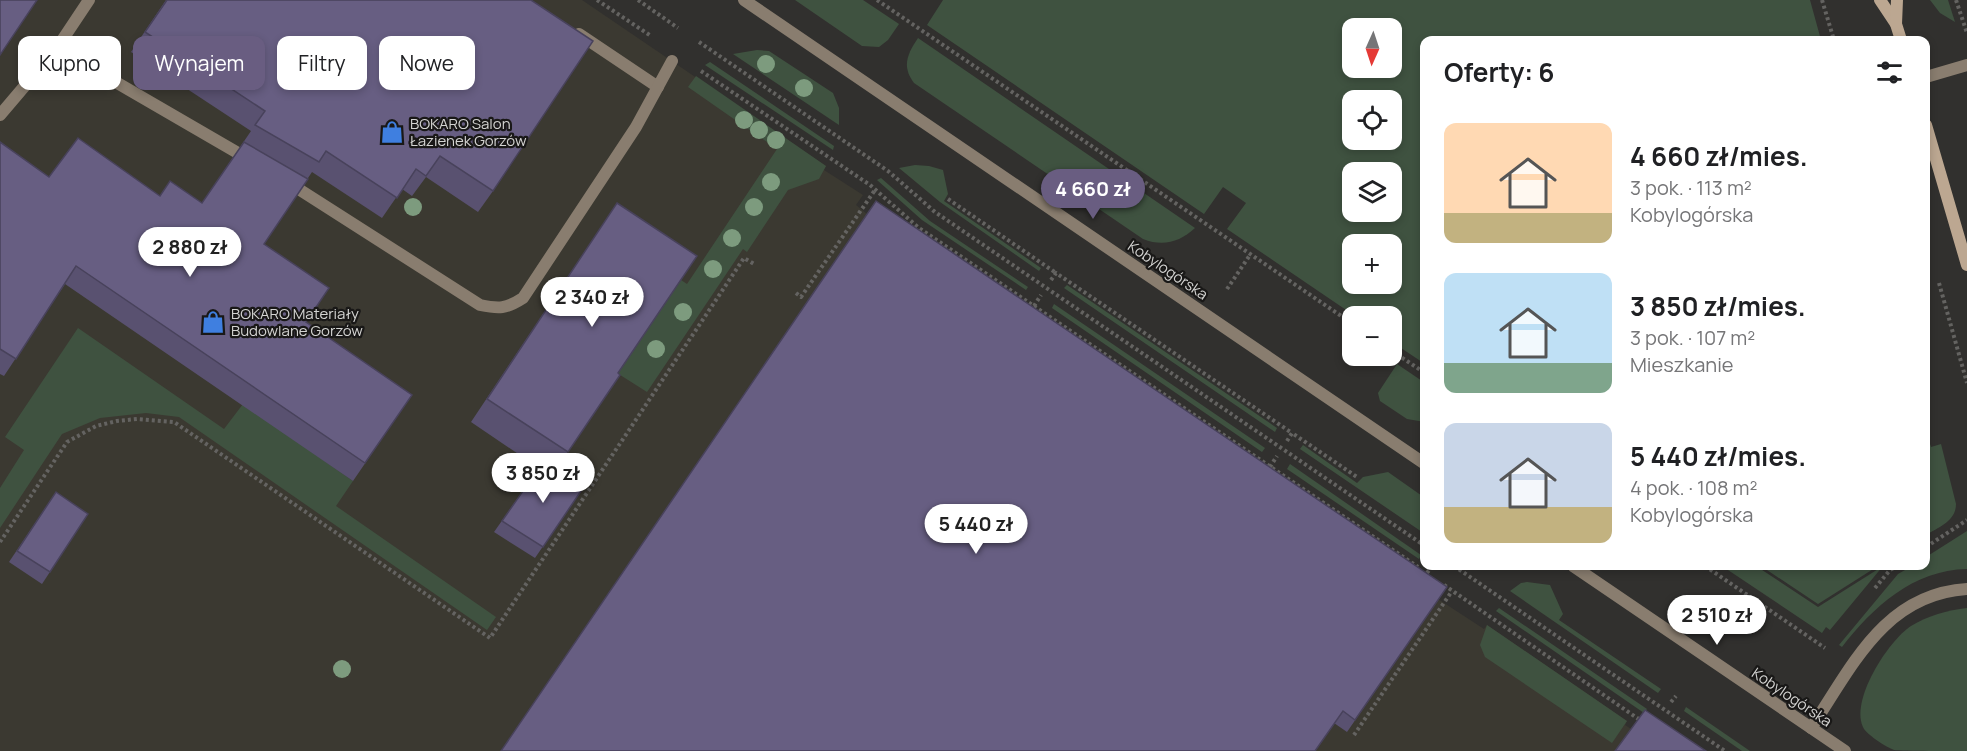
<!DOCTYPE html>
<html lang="pl">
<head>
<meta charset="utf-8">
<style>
  :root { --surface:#fff; --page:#f6f6f6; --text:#202124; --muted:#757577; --accent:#695d81 }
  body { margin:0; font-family:Manrope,sans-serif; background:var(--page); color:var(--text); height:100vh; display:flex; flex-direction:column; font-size:22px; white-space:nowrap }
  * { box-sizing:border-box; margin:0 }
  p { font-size:20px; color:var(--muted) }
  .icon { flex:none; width:33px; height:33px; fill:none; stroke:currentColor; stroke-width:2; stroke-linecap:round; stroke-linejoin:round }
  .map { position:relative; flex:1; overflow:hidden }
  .panel { position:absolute; left:1420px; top:36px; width:510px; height:534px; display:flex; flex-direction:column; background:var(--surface); border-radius:12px; box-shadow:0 3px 9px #0003 }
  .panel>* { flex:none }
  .guide { position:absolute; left:18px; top:36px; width:570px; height:54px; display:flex; gap:12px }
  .needle { width:39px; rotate:183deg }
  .tools { position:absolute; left:1342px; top:18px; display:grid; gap:12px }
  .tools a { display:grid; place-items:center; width:60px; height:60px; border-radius:12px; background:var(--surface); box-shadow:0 3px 9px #0003; font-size:30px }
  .price { position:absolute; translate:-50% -51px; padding:0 14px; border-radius:21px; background:#fff; color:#222; font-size:20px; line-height:39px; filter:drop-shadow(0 2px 3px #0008) }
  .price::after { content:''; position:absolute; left:50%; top:36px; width:18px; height:14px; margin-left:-9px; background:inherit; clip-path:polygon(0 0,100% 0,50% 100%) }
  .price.selected { background:var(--accent); color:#fff }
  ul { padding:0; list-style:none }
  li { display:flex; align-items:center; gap:18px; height:150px; padding:0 24px }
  li span { display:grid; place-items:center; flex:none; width:168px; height:120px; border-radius:12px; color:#555 }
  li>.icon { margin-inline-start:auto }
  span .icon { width:72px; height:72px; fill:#fffc; stroke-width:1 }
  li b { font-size:26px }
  h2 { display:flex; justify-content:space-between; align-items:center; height:72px; padding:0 24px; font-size:26px }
  .pill { padding:0 21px; border-radius:12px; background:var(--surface); box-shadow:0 3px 9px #0003; font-size:21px; line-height:54px }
  .pill.selected { background:var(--accent); color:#fff }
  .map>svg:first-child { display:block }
  .built { fill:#3b3931 }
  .green { fill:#3f5240; fill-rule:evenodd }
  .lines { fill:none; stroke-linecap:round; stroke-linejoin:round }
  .path { stroke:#646361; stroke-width:4; stroke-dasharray:3 3; stroke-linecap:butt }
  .service { stroke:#897d6f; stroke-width:12 }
  .minor { stroke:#897d6f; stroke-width:12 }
  .tertiary { stroke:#897d6f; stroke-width:12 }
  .secondary { stroke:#bca791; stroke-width:12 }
  .tree { fill:#7d9b7e }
  .wall { fill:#595170 }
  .building { fill:#675e82; stroke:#48425b; stroke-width:1.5 }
  .labels { text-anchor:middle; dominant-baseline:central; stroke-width:4.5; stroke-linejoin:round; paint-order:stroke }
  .poi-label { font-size:15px; fill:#d4d4d2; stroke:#191817; text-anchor:start }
  .street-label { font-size:15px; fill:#d4d4d2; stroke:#191817 }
</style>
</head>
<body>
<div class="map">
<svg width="1967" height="751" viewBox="0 0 1967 751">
  <rect width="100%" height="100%" fill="#31302e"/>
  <polygon class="built" points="0,0 582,0 826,166 824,170 863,195 856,205 867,214 1438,599 1484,629 1487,625 1627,721 1625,725 1665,751 0,751"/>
  <g class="green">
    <polygon points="795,0 863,0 899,24 888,40 879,47 862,46"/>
    <path d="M943 0H1810L1821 40H1425V364L1392 342V316H1355L1227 229 1246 203 1223 187 1204 214 927 25ZM1353 28H1392V68H1353ZM1353 100H1392V140H1353ZM1353 172H1392V212H1353ZM1353 244H1392V284H1353Z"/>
    <polygon points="1930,0 1948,0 1955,22 1940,13"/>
    <path d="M918 38 1195 228C1180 242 1163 247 1143 239L914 83C901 66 908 53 918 38Z"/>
    <polygon points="757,50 769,51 833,93 839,108 839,125 733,54"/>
    <polygon points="710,62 834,146 833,150 705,65"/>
    <polygon points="696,76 826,166 819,179 788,190 747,252 743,249 647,392 617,373 681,280 687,284 777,149 688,87"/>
    <polygon points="915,165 929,166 943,170 948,194 944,201 1041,268 1039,271 940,202 899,168"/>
    <polygon points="881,178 930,221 1028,287 1026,290 922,220 877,180"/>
    <polygon points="1067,285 1277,428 1275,432 1064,288"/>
    <polygon points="1054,304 1265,448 1262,452 1052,308"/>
    <polygon points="78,328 224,429 243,404 353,481 336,506 496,617 487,630 179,417 146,413 100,418 62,434 0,528 0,488 24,450 5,437"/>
    <polygon points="1397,364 1425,383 1425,422 1407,419 1380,401 1378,393"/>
    <path d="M1926 432 1931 447 1941 444 1956 504C1956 521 1939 527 1926 535Z"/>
    <polygon points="1303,445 1357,483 1363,477 1388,472 1425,498 1425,534 1300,449"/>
    <polygon points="1290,464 1421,555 1419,559 1287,469"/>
    <path d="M1967 531V569C1913 570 1873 607 1842 647L1839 645 1898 574 1912 566H1926V557Z"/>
    <polygon points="1722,566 1756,566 1818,607 1883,566 1830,630 1826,627 1822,633"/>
    <polygon points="1761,566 1878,566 1818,604"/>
    <polygon points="1527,582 1550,585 1563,614 1559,620 1661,689 1658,693 1510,591 1521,583"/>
    <polygon points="1499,608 1647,709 1644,713 1496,611"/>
    <path d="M1967 608V751C1954 751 1903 751 1894 750 1886 747 1869 736 1864 729 1848 702 1889 640 1911 626 1927 616 1948 610 1967 608Z"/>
    <polygon points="1487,625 1627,721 1612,743 1485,657 1480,645"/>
    <polygon points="1686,707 1750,751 1742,751 1684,711"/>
  </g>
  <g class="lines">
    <g class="path">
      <polyline points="597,0 651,36"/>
      <polyline points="638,0 678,28"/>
      <polyline points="877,0 1353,324"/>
      <polyline points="1822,0 1834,40"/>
      <polyline points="1956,0 1967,33"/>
      <polyline points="699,42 888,171 935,212 1425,546"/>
      <polyline points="701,71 870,185 919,228 1418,567"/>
      <polyline points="948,199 1056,273"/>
      <polyline points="1051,280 1056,273 1292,433"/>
      <polyline points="1939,283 1967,383"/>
      <polyline points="1227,289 1250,255"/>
      <polyline points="796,293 801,297 875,190"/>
      <polyline points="1034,306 1041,295"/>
      <polyline points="1392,351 1425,373"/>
      <polyline points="1287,441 1292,433 1357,477"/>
      <polyline points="1270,467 1277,456"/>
      <polyline points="0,542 67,442 96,426 117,421 137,419 174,422 490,638 744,258 754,264"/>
      <polyline points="1926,547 1967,520"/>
      <polyline points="1454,566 1725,751"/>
      <polyline points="1705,566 1825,648"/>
      <polyline points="1427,573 1432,566"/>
      <polyline points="1444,585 1640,720"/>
      <polyline points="1875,588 1890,570 1897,566"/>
      <polyline points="1671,702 1676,696"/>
      <polyline points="1354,735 1452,591"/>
    </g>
    <g class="service">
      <polyline points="89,0 57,48 250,160"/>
      <polyline points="579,34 658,87"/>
      <polyline points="1926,77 1967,65"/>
      <polyline points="0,115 57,48"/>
      <path d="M286 181 480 305C499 309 506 309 523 298L636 127 672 61"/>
    </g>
    <path class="minor" d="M1811 728C1852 667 1884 594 1967 589"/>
    <g class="tertiary">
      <polyline points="744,0 1425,464"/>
      <polyline points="1573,566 1845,751"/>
    </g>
    <g class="secondary">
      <polyline points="1880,0 1896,24 1901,40"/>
      <polyline points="1896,24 1897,0"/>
      <polyline points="1926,125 1967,265"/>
    </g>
  </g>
  <g class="tree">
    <circle cx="766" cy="64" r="9"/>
    <circle cx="804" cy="88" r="9"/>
    <circle cx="744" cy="120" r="9"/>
    <circle cx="759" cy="130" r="9"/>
    <circle cx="776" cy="140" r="9"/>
    <circle cx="771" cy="182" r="9"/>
    <circle cx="413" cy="207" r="9"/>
    <circle cx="754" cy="207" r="9"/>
    <circle cx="732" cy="238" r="9"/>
    <circle cx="713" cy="269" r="9"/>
    <circle cx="683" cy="312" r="9"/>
    <circle cx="656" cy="349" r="9"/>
    <circle cx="573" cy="477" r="9"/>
    <circle cx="342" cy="669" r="9"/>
  </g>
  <g class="wall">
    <polygon points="166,0 531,0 493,191 478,212 426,177 412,196 402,189 382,218 312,172 264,244 306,322 412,395 353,481 65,284 4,376 0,374 0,142 49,177 202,203 251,131 131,52"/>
    <polygon points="617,203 618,373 620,375 556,469 583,488 535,558 494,532 539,468 471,422"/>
    <polygon points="56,492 88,514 42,584 9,562"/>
    <polygon points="1447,587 1347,732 1334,723 501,751"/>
  </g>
  <g class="building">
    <polygon points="0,0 37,0 0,55"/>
    <polygon points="167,0 531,0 593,41 493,191 440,156 426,176 416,169 397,198 326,151 319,162 255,125 265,111 145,32"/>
    <polygon points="78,138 160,196 170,181 202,203 244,142 308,179 264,244 329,288 306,322 412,395 365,463 76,266 16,359 0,349 0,142 49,177"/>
    <polygon points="876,201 1447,587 1355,720 1343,711 1315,751 501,751"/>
    <polygon points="617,203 697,256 618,373 620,375 568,452 487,399"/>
    <polygon points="544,461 583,488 543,547 502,521"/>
    <polygon points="56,492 88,514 50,572 17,551"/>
    <polygon points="1645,710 1706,751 1615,751"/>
  </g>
  <defs>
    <g id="shop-bare" transform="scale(1.8)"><path d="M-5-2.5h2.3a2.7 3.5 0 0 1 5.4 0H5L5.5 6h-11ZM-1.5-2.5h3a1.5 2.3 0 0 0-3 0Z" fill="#3f7fe0" stroke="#191817" stroke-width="2.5" paint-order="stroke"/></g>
  </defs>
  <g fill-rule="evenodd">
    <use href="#shop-bare" x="392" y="132"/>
    <use href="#shop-bare" x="213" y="322"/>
  </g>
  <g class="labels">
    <g class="poi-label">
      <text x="410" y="123">BOKARO Salon<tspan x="410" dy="17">Łazienek Gorzów</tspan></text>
      <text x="231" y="313">BOKARO Materiały<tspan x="231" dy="17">Budowlane Gorzów</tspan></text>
    </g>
    <g class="street-label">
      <text transform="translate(1168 270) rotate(34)">Kobylogórska</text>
      <text transform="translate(1792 697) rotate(34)">Kobylogórska</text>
    </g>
  </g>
</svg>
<div class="tools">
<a><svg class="needle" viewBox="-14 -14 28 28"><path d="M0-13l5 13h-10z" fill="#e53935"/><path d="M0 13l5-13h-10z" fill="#757577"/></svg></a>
<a><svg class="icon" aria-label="locate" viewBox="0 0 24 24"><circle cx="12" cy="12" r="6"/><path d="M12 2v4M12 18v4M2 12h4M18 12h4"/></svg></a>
<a><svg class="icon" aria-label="layers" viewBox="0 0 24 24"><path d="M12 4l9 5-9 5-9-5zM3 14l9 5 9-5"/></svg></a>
<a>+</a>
<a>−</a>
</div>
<b class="price selected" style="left:1093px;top:220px">4 660 zł</b>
<b class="price" style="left:190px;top:278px">2 880 zł</b>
<b class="price" style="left:592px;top:328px">2 340 zł</b>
<b class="price" style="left:543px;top:504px">3 850 zł</b>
<b class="price" style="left:976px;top:555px">5 440 zł</b>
<b class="price" style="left:1717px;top:646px">2 510 zł</b>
<div class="guide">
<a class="pill">Kupno</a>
<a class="pill selected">Wynajem</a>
<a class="pill">Filtry</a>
<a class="pill">Nowe</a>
</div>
<section class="panel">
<h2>Oferty: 6<svg class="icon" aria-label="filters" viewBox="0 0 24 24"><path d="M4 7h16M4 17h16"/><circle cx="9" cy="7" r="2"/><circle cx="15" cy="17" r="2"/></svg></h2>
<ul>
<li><span style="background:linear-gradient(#ffd9b3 75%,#c2b280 0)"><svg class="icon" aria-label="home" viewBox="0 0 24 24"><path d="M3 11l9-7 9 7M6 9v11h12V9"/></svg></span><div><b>4 660 zł/mies.</b><p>3 pok. · 113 m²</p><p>Kobylogórska</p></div></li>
<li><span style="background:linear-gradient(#bfe0f5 75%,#7fa58c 0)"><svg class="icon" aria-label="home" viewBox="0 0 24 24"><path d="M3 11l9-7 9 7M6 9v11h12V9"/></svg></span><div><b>3 850 zł/mies.</b><p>3 pok. · 107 m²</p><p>Mieszkanie</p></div></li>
<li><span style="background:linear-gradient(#c9d6e8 70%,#c2b280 0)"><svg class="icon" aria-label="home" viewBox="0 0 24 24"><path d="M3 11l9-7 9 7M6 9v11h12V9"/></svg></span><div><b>5 440 zł/mies.</b><p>4 pok. · 108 m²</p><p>Kobylogórska</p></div></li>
</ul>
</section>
</div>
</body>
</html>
